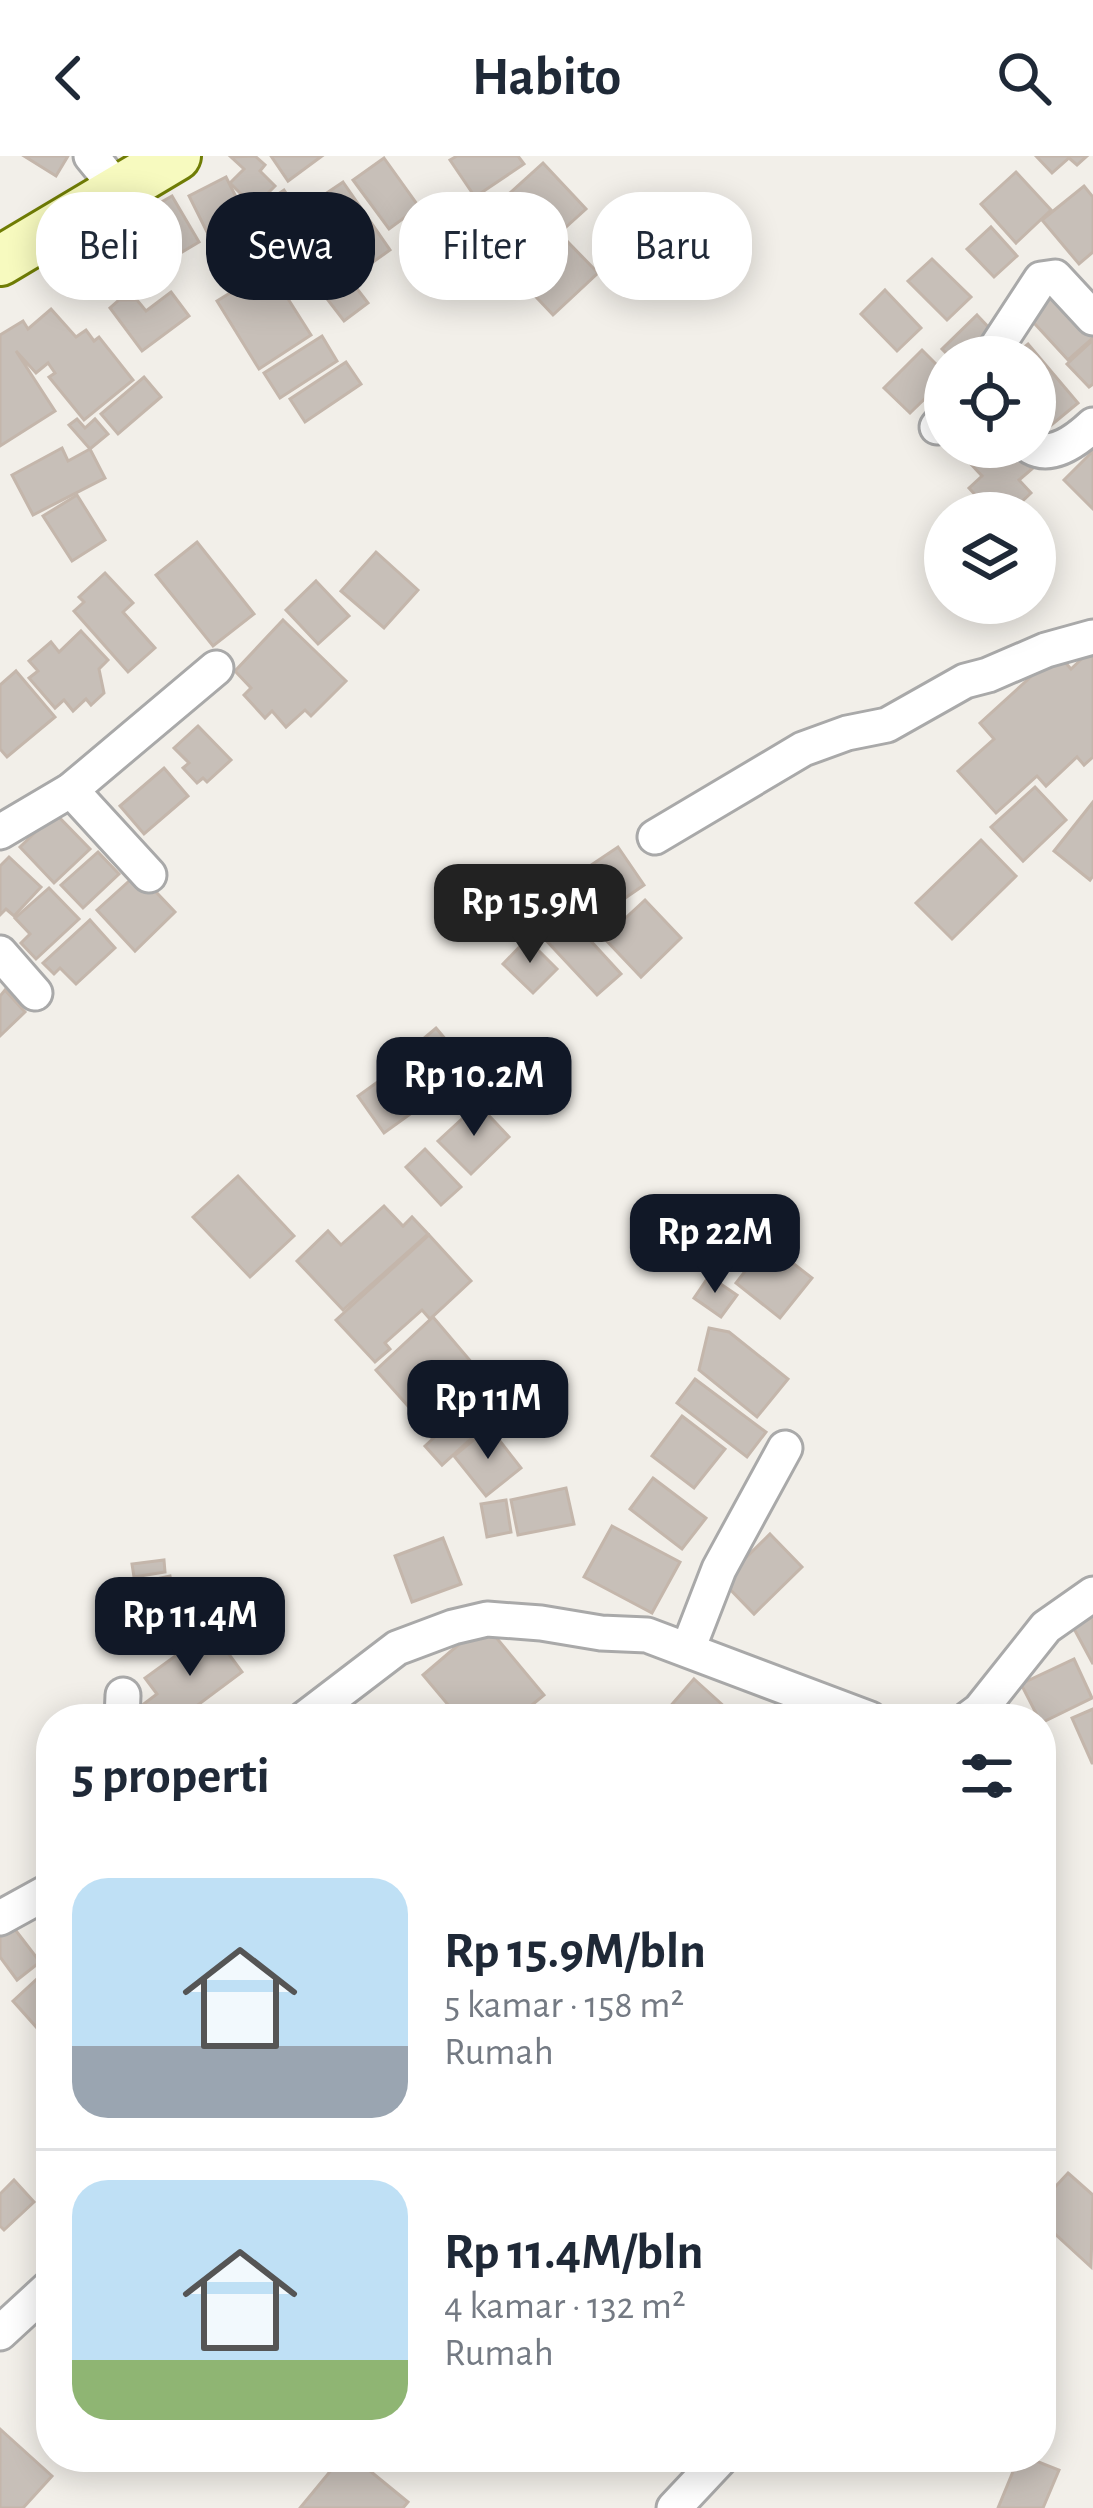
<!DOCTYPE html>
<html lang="id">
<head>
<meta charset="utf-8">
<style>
  :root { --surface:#fff; --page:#f6f6f7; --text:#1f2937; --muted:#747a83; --line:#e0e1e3; --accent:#111827 }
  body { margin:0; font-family:"Alegreya Sans",sans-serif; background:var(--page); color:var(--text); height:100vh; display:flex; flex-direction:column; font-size:45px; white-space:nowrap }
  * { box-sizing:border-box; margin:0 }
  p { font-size:39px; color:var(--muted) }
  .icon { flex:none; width:66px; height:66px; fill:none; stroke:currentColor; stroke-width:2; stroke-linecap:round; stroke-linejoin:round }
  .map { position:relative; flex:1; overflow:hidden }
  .side { position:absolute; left:36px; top:1548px; width:1020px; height:768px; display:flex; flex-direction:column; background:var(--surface); border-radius:48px; box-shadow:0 6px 30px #0003 }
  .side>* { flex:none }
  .hud { position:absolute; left:36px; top:36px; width:1023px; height:108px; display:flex; gap:24px }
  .controls { position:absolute; left:924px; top:180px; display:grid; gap:24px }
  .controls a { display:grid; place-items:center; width:132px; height:132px; border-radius:50%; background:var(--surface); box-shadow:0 6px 30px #0003; font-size:60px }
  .price { position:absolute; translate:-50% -102px; padding:0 27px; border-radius:24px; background:var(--accent); color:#fff; font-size:39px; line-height:78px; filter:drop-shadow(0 3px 6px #0008) }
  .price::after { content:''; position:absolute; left:50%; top:72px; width:36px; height:27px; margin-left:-18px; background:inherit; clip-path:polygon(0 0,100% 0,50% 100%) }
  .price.active { background:#222; color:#fff }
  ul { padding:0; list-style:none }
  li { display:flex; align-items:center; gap:36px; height:300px; padding:0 36px }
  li+li { border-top:3px solid var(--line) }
  li span { display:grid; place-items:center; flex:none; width:336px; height:240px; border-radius:36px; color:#555 }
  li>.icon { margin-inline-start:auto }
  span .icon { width:144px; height:144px; fill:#fffc; stroke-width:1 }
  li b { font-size:51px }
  h2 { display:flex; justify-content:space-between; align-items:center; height:144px; padding:0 36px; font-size:51px }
  .pill { padding:0 42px; border-radius:48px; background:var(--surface); box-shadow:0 6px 30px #0003; font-size:42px; line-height:108px }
  .pill.active { background:var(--accent); color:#fff }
  header { display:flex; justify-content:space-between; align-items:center; height:156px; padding:0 36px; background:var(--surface); font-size:54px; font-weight:700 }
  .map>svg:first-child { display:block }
  .building { fill:#c7bfb8; stroke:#c4b6ab; stroke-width:3 }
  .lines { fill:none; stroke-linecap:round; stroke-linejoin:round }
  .street-casing { stroke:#a9a9a9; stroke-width:39 }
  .secondary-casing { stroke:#707d05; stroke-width:54 }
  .street { stroke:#fff; stroke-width:33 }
  .secondary { stroke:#f7fabf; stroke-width:48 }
</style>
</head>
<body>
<header><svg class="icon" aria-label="back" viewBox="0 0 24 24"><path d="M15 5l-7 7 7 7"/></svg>Habito<svg class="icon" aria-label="search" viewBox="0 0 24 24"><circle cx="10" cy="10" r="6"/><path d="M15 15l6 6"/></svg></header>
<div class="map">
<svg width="1093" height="2352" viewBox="0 0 1093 2352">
  <rect width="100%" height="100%" fill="#f2efe9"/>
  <g class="building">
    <polygon points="24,0 68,0 56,20"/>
    <polygon points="255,0 265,9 260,15 275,30 254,51 230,27 244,13 231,1"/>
    <polygon points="271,0 322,0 288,25"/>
    <polygon points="457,0 518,0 524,8 475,41 450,4"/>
    <polygon points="1036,0 1087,0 1077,9 1069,2 1052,17"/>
    <polygon points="384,2 419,51 389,73 353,24"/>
    <polygon points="543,7 586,53 544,91 501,45"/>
    <polygon points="1016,16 1051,54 1016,87 981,48"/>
    <polygon points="226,21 256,81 219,100 189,40"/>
    <polygon points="343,26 390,94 356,118 309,49"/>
    <polygon points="1084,30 1093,41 1093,96 1079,108 1042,64"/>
    <polygon points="284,34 298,55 264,78 250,57"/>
    <polygon points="172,40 199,86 167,105 162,98 118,112 108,80 145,68 140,58"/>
    <polygon points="460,52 484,77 448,113 424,89"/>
    <polygon points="991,71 1017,100 994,121 967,93"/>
    <polygon points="312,74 368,147 344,165 288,92"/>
    <polygon points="566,84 598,117 553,159 522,126"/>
    <polygon points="932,103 971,141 947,164 908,125"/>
    <polygon points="269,113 311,179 259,213 217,145"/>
    <polygon points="1051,131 1093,178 1093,182 1068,204 1024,156"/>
    <polygon points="885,134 921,172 897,195 861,158"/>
    <polygon points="171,136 189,160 142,195 110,152 119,144 137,144 146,155"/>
    <polygon points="51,153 76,181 86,174 94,185 99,181 133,224 84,264 49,221 55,217 48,207 36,217 16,195 55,255 0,290 0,179 23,165 28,173"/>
    <polygon points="977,159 993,176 967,201 950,201 942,193"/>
    <polygon points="322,180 337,205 280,242 264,217"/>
    <polygon points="1093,184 1093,228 1089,231 1067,208"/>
    <polygon points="1028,188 1078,247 1043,276 1035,267 1035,201 1012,201"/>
    <polygon points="922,194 945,217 945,223 910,257 884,232"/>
    <polygon points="346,206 361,228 305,266 290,243"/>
    <polygon points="144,221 161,241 118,278 101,258"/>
    <polygon points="77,263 85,272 95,263 108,278 90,293 69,269"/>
    <polygon points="955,291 1011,291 1032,313 1019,324 1031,337 1010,357 992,357 969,332 982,320"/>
    <polygon points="62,292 68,305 90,293 105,322 33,359 12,319"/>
    <polygon points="1093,295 1093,353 1064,324"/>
    <polygon points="77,339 105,384 72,405 43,360"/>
    <polygon points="197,386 254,458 213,490 156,419"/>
    <polygon points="376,396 418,434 384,472 341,435"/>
    <polygon points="105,417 133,447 123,456 155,492 128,516 74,455 84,446 79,441"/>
    <polygon points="316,425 349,460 318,488 286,454"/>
    <polygon points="283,464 346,525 311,560 305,554 286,571 272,555 265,562 244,539 251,532 235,515"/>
    <polygon points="81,475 108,504 99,513 104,537 91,549 86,543 73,555 64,544 55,552 29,522 38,515 29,505 51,486 59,496"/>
    <polygon points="1093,492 1093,601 1084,609 1077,601 1046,630 1037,620 996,657 958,615 994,583 980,567 1057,497 1071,513"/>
    <polygon points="16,515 55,561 7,601 0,593 0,529"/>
    <polygon points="198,570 231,604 207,626 203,622 197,627 183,612 189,607 174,592"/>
    <polygon points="164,612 188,640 144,678 120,650"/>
    <polygon points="1035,631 1066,664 1023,705 991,671"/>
    <polygon points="1093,646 1093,720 1090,724 1054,695"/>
    <polygon points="55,657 90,693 54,727 20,691"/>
    <polygon points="981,684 1016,720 952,783 916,747"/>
    <polygon points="618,691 644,729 589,767 563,728"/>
    <polygon points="98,696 119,718 83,752 61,729"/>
    <polygon points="9,701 41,731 14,760 6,753 0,759 0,710"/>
    <polygon points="138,717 175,756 135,795 97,754"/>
    <polygon points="49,732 79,763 36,803 21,787 30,778 15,762"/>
    <polygon points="645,744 681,782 641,821 604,782"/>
    <polygon points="567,759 621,818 597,839 543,781"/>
    <polygon points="90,764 115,792 76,828 60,812 54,818 43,807"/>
    <polygon points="527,783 557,813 533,837 503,808"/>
    <polygon points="5,834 25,856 0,880 0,840"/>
    <polygon points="436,872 468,910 442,932 410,894"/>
    <polygon points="408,904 434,941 384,977 358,940"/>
    <polygon points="478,948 509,981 471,1018 438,985"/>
    <polygon points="425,993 461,1031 441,1049 406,1011"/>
    <polygon points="238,1020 294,1080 250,1121 193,1061"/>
    <polygon points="384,1050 403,1070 412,1061 428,1078 343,1154 297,1105 328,1075 341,1089"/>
    <polygon points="429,1079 471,1125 430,1163 422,1154 385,1187 390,1193 375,1206 336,1164"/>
    <polygon points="767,1087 812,1122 780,1162 736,1127"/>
    <polygon points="709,1120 737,1139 721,1161 694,1142"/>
    <polygon points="433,1161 473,1208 415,1258 376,1214"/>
    <polygon points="709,1172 729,1176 788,1223 757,1261 699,1214"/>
    <polygon points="473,1212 489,1229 432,1282 416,1265"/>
    <polygon points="695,1223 766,1276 747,1301 677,1247"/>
    <polygon points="491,1229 509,1248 442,1309 425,1290"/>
    <polygon points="682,1260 725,1293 694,1332 652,1300"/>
    <polygon points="489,1271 521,1312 486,1340 454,1300"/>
    <polygon points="653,1322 706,1362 682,1393 630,1353"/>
    <polygon points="566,1332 574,1368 518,1379 511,1344"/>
    <polygon points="506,1344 511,1376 487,1381 481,1348"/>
    <polygon points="612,1370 680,1406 652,1457 584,1421"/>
    <polygon points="770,1378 802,1411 754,1458 722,1425"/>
    <polygon points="443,1382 461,1428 412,1446 395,1400"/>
    <polygon points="164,1404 165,1416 134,1421 132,1408"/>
    <polygon points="170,1420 179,1466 124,1478 114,1432"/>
    <polygon points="1093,1461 1093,1508 1073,1471"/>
    <polygon points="484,1467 544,1539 515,1563 460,1563 423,1519"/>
    <polygon points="211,1474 242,1516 179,1563 150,1563 141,1550 157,1538 145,1522"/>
    <polygon points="1074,1503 1092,1542 1041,1567 1021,1528"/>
    <polygon points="694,1523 738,1563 678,1563 667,1554"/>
    <polygon points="1093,1553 1093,1607 1092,1607 1072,1562"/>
    <polygon points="10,1767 40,1806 17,1824 0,1801 0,1774"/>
    <polygon points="51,1810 51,1861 38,1873 13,1845"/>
    <polygon points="1068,2017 1093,2039 1091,2111 1041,2065 1041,2046"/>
    <polygon points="14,2024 34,2046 4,2074 0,2070 0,2038"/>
    <polygon points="0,2273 52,2320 23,2352 0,2352"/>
    <polygon points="342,2301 353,2301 408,2346 403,2352 300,2352"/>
    <polygon points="1019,2301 1026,2301 1059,2314 1043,2352 998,2352"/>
  </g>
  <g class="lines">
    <g class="street-casing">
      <g id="street">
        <polyline points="91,0 118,33"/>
        <polyline points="990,201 1041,123 1055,121 1093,162"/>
        <polyline points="937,271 945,261"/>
        <path d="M1031 291C1052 303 1077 284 1093 269"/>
        <polyline points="71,634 149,719"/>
        <polyline points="0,676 71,634 216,512"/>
        <polyline points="655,681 803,593 847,577 887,569 965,525 988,519 1046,494 1093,481"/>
        <polyline points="0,797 35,837"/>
        <polyline points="688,1493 719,1413 785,1292"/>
        <polyline points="122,1563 123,1539"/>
        <polyline points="304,1563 397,1492 453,1471 487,1463 541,1467 601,1477 647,1479 870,1563"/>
        <polyline points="968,1563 980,1554 1046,1471 1093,1438"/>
        <polyline points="0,1762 51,1734"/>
        <polyline points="0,2177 51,2130"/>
        <polyline points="674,2352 720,2303"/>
      </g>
    </g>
    <g class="secondary-casing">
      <polyline id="secondary" points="0,105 176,0"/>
    </g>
    <use href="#street" class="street"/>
    <use href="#secondary" class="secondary"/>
  </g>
</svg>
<div class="controls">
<a><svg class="icon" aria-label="locate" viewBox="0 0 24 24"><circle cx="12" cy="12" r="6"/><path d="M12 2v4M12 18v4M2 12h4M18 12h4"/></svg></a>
<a><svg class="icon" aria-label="layers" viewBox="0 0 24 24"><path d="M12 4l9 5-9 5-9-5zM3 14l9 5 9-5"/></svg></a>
</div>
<b class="price active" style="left:530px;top:810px">Rp 15.9M</b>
<b class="price" style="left:474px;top:983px">Rp 10.2M</b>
<b class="price" style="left:715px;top:1140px">Rp 22M</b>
<b class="price" style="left:488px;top:1306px">Rp 11M</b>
<b class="price" style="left:190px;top:1523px">Rp 11.4M</b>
<div class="hud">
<a class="pill">Beli</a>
<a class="pill active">Sewa</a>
<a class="pill">Filter</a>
<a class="pill">Baru</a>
</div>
<section class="side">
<h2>5 properti<svg class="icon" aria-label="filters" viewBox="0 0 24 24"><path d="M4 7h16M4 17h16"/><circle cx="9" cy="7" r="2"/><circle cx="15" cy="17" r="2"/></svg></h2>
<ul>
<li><span style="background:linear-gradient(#bfe0f5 70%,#9aa5b1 0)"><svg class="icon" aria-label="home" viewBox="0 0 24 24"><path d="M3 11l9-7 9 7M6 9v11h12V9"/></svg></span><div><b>Rp 15.9M/bln</b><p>5 kamar · 158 m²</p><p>Rumah</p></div></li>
<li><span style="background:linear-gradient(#bfe0f5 75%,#8fb573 0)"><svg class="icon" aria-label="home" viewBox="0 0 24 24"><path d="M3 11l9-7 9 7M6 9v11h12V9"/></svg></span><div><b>Rp 11.4M/bln</b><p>4 kamar · 132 m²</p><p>Rumah</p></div></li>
</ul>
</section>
</div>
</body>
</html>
